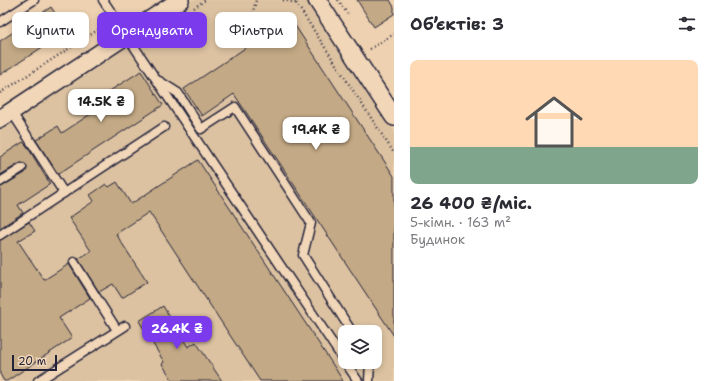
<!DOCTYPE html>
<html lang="uk">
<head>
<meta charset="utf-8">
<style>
  :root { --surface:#fff; --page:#f2f2f3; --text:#2b2b33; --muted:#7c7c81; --line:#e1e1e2; --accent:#7c3aed }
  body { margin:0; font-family:"Shantell Sans",sans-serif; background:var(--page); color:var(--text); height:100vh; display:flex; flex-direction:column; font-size:15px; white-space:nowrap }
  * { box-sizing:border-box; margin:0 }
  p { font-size:13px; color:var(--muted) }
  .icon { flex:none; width:22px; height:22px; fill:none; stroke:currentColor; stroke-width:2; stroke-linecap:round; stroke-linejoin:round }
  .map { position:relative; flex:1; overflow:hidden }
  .panel { display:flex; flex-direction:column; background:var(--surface); width:320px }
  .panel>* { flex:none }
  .hud { position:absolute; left:12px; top:12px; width:322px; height:36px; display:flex; gap:8px }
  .tools { position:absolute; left:338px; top:325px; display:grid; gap:8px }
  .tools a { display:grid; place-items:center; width:44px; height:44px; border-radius:8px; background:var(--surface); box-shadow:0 2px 6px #0003; font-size:20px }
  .scale { position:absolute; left:12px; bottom:10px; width:45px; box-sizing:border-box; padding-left:4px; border:2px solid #22223b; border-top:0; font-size:11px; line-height:14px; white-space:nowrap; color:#22223b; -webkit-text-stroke:3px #f1d6b8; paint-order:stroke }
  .price { position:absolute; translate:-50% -34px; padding:0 9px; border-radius:8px; background:#fff; color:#222; font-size:13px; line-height:26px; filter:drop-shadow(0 1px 2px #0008) }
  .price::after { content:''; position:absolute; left:50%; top:24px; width:12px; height:9px; margin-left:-6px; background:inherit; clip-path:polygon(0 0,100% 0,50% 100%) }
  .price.current { background:var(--accent); color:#fff }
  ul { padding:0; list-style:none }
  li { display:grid; align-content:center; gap:8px; height:212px; padding:0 16px }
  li+li { border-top:1px solid var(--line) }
  li span { display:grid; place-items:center; height:124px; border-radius:8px; color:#555 }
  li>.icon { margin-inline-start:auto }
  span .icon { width:72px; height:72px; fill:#fffc; stroke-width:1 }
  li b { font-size:17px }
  h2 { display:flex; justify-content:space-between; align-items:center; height:48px; padding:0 16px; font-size:17px }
  .chip { padding:0 14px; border-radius:8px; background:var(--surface); box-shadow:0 2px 6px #0003; font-size:14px; line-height:36px }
  .chip.current { background:var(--accent); color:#fff }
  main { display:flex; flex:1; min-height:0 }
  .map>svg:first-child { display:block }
  .built { fill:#dcc2a1; fill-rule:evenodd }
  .building { fill:#c3a985; stroke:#22223b }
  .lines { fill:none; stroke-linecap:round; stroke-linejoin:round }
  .service-casing { stroke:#22223b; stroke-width:11 }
  .minor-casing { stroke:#22223b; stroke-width:20 }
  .path { stroke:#22223b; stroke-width:2.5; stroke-dasharray:1 3; stroke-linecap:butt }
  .service { stroke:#f1d6b8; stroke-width:8 }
  .minor { stroke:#f1d6b8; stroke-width:17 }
</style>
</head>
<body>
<main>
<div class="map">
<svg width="394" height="381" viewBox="0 0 394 381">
  <rect width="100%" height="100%" fill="#edd1b0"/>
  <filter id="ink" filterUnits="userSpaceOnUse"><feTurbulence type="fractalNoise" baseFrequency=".025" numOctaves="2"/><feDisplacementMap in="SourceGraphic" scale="8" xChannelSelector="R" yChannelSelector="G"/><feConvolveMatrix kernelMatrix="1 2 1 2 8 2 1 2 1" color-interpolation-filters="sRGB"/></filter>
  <g filter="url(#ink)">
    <path class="built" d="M189 0H309L394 130V381H0V124ZM345 332H375V362H345Z"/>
    <g class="building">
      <polygon points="357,0 390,0 394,7 394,14 374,27"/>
      <polygon points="51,7 67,31 0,75 0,41"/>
      <polygon points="290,18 394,176 394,336 234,94 202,116 184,89"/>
      <polygon points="141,71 163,105 58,174 36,140 58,126 62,133 113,99 108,92"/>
      <polygon points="23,142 27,146 50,184 18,205 23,213 0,228 0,187 25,173 27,168 26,165 21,163 0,175 0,157"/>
      <polygon points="198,160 335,368 343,381 260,381 149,212 116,234 147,282 122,298 113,284 99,292 78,259 91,251 69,218 94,201 90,195 106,184 109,187 117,182 131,204"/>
      <polygon points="29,222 35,231 18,241 44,280 69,264 90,298 59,318 72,338 7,381 4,381 0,374 0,240"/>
      <polygon points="163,306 188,347 196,342 222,381 173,381 162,364 164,362 139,321"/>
    </g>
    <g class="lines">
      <g class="service-casing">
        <g id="service">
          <polyline points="103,0 345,362"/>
          <polyline points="0,22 34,0"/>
          <polyline points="159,81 178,93 201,129 235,107 311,223 303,255 352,332"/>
          <polyline points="11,111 64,193"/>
          <polyline points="0,182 22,168"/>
          <polyline points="0,235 164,127"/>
          <polyline points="74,262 117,330"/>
          <polyline points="345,362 358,381"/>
          <polyline points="38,381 125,326"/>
          <polyline points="369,381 370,362"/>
        </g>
      </g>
      <g class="minor-casing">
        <g id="minor">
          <polyline points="317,0 394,117"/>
          <polyline points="0,119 180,0"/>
        </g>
      </g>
      <g class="path">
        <polyline points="283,0 296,3"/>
        <polyline points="294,0 394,153"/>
        <polyline points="338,0 349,16"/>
        <polyline points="194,8 205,0"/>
        <polyline points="249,29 256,0"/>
        <polyline points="370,49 394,34"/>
        <polyline points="0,93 107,24"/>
      </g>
      <use href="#service" class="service"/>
      <use href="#minor" class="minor"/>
    </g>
  </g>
</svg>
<div class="tools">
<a><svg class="icon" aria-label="layers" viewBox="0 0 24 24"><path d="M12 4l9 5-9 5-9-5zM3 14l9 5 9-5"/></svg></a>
</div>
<div class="scale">20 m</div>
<b class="price" style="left:101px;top:123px">14.5K ₴</b>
<b class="price" style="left:316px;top:151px">19.4K ₴</b>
<b class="price current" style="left:177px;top:350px">26.4K ₴</b>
<div class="hud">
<a class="chip">Купити</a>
<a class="chip current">Орендувати</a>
<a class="chip">Фільтри</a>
</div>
</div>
<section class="panel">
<h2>Об’єктів: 3<svg class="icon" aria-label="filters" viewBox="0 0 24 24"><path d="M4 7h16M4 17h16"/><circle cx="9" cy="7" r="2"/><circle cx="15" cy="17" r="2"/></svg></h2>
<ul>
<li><span style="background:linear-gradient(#ffd9b3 70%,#7fa58c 0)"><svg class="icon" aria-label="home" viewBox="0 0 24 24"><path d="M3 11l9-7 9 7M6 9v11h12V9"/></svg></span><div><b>26 400 ₴/міс.</b><p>5-кімн. · 163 m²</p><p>Будинок</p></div></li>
</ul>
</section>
</main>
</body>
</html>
